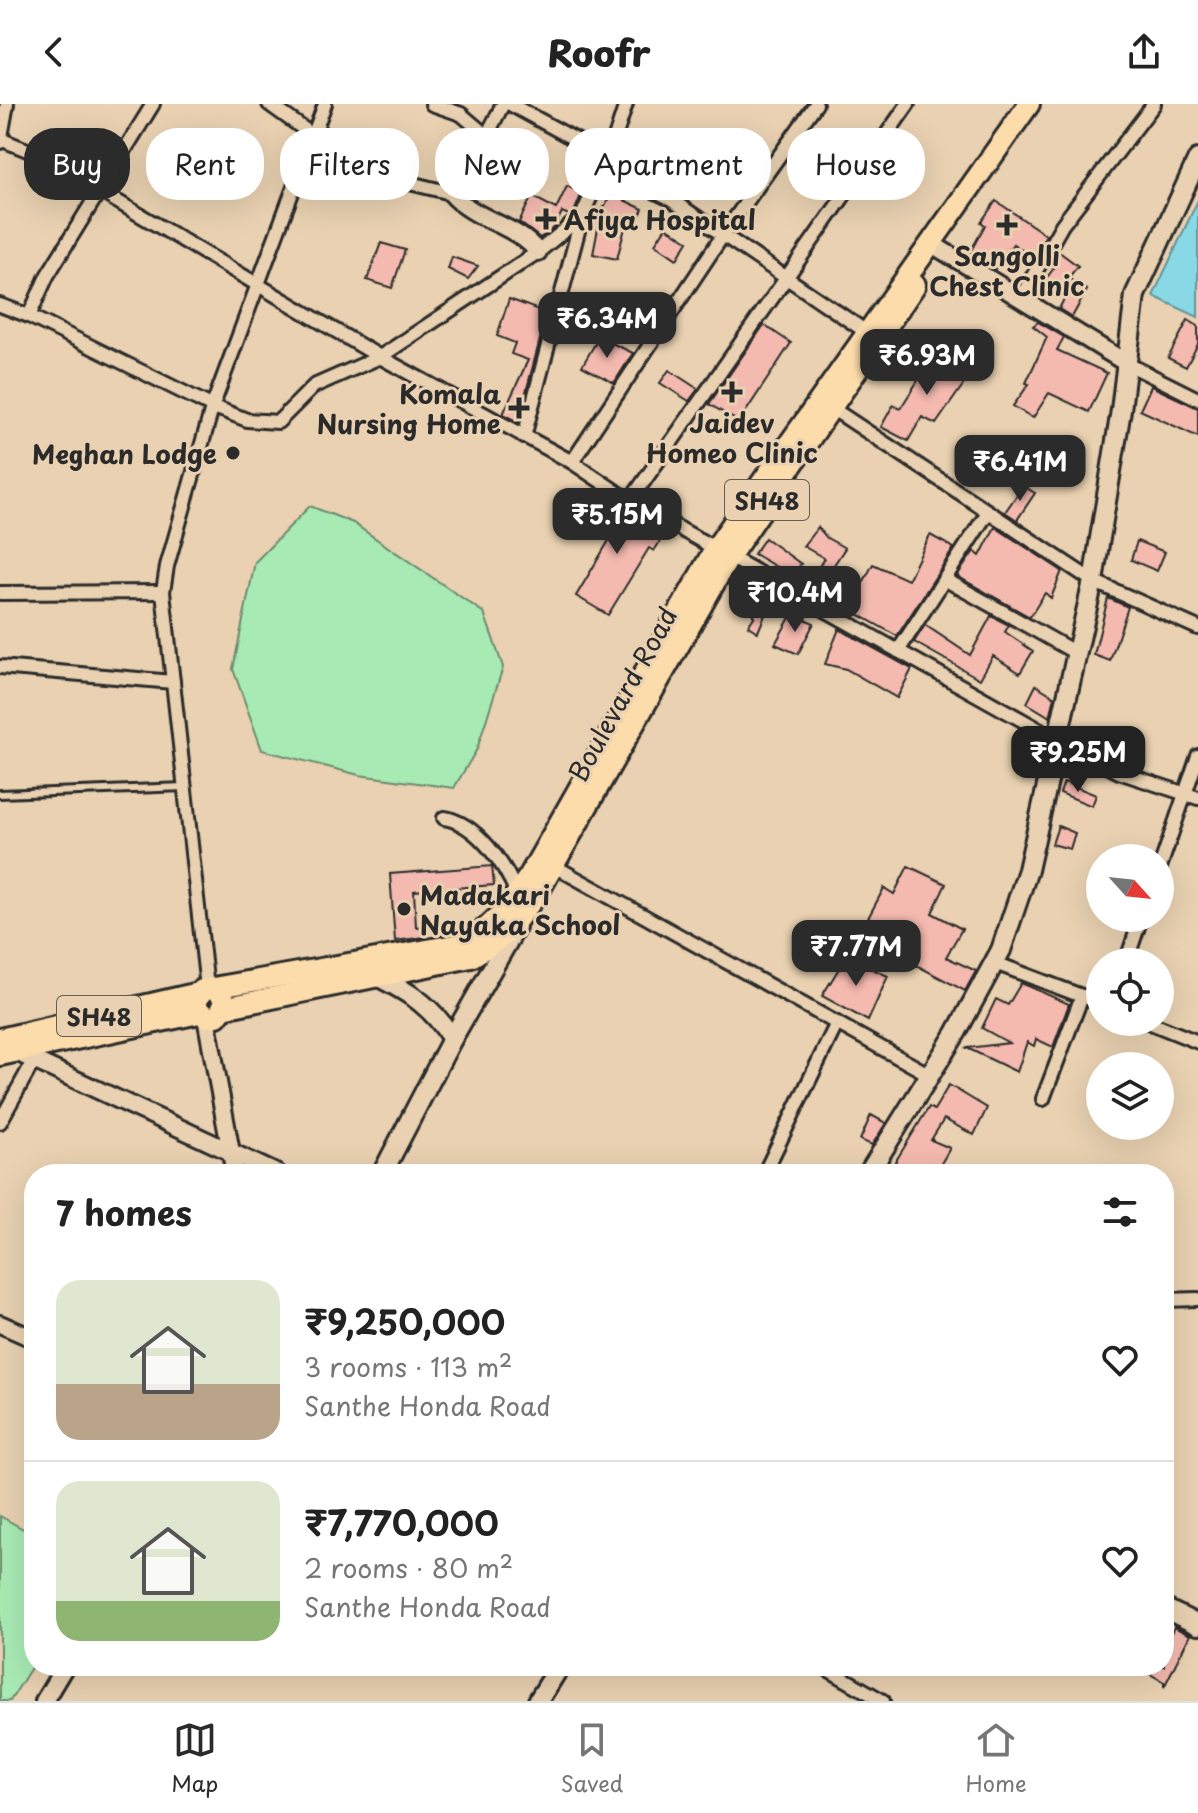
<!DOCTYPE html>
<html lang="en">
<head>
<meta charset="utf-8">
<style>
  :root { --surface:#fff; --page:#f2f2f2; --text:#222; --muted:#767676; --line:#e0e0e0; --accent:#2b2b2b }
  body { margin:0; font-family:"Playpen Sans",sans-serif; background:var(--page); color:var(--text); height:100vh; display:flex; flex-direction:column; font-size:30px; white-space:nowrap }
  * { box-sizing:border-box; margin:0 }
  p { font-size:26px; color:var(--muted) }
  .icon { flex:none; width:44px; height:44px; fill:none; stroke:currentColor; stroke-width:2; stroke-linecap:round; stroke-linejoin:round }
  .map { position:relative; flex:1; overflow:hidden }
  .side { position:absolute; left:24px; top:1060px; width:1150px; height:512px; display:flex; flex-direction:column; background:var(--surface); border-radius:32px; box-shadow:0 8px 32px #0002 }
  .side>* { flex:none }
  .hud { position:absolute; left:24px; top:24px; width:1150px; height:72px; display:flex; gap:16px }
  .needle { width:52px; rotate:117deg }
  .tools { position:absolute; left:1086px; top:740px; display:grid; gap:16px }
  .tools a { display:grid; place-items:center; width:88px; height:88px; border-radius:50%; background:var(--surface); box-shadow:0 8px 32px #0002; font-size:40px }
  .price { position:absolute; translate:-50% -68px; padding:0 18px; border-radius:16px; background:var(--accent); color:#fff; font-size:26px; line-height:52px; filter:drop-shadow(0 2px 4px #0008) }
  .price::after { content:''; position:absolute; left:50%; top:48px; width:24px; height:18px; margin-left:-12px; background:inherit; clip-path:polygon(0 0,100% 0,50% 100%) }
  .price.selected { background:#222; color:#fff }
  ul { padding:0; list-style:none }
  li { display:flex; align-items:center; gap:24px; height:200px; padding:0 32px }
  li+li { border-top:2px solid var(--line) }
  li span { display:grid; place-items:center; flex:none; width:224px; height:160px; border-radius:24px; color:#555 }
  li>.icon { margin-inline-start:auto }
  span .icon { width:96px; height:96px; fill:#fffc; stroke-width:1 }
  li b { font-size:34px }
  h2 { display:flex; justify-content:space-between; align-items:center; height:96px; padding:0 32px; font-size:34px }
  .chip { padding:0 28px; border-radius:32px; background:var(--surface); box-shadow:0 8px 32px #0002; font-size:28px; line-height:72px }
  .chip.selected { background:var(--accent); color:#fff }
  header { display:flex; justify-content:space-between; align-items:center; height:104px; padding:0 32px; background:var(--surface); font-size:36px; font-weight:800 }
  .tab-bar { display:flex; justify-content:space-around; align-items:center; height:112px; border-top:2px solid var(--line); background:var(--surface); font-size:22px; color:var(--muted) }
  .tab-bar a { display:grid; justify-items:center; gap:4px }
  .tab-bar .selected { color:var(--accent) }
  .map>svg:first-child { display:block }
  .green { fill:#a8eab4; stroke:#6a8a70; stroke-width:2 }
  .water { fill:#88d8e5; stroke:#63939b; stroke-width:2 }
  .building { fill:#f4b9af; stroke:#2b2b2b; stroke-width:2 }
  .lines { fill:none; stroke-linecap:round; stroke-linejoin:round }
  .service-casing { stroke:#2b2b2b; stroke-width:12 }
  .minor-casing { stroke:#2b2b2b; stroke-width:18 }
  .tertiary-casing { stroke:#2b2b2b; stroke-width:22 }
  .secondary-casing { stroke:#2b2b2b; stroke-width:24 }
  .primary-casing { stroke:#2b2b2b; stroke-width:26 }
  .service { stroke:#e9d1b1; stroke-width:6 }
  .minor { stroke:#e9d1b1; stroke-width:12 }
  .tertiary { stroke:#e9d1b1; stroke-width:16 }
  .secondary { stroke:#e9d1b1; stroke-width:18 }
  .primary { stroke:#fddcac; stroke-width:20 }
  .poi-dot { fill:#2b2b2b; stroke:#e9d1b1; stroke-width:3 }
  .labels { text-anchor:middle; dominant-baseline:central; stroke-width:6; stroke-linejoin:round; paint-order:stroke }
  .shield { fill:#e9d1b1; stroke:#645d53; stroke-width:2 }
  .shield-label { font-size:24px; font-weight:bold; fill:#2b2b2b }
  .poi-label { font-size:26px; font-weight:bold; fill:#2b2b2b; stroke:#e9d1b1; text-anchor:start }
  .street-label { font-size:26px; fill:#2b2b2b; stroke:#e9d1b1 }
</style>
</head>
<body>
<header><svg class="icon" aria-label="back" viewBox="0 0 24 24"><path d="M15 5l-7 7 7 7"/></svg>Roofr<svg class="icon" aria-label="share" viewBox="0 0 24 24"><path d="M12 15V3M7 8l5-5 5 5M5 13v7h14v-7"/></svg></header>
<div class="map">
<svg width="1198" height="1597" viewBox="0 0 1198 1597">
  <rect width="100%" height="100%" fill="#e9d1b1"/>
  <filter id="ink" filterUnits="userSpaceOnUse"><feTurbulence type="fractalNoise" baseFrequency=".0125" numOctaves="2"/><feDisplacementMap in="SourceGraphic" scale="16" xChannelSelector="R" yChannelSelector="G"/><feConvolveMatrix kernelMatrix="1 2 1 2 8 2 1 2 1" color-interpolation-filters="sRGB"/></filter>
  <g filter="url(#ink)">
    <g class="green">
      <polygon points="310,402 353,419 484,509 503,563 477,645 454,684 359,671 262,646 233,565 255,458"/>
      <polygon points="0,1412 34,1431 34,1559 10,1597 0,1597"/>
    </g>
    <polygon class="water" points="1198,96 1198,213 1153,192"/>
    <g class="building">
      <polygon points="567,82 582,89 575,106 569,111 562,108 554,124 540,134 519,118 532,92 556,105"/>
      <polygon points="611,90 643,105 634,124 626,120 617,155 593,150 601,109"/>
      <polygon points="996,97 1046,131 1032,153 1013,140 995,165 969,150 985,121 981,118"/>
      <polygon points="666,123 688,137 677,155 655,140"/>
      <polygon points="381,139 405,146 392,184 367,176"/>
      <polygon points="1058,147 1078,162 1068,174 1087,186 1072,213 1059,205 1067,189 1045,176 1054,164 1051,162"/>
      <polygon points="452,153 478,162 468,175 448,165"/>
      <polygon points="509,195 547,209 518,318 503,310 528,256 511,250 515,239 497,232"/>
      <polygon points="644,195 664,203 654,219 638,214"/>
      <polygon points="1188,216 1198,222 1198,240 1186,263 1168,254"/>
      <polygon points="1038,218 1064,233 1057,246 1107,269 1089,308 1049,289 1033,314 1013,302 1029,280 1026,279 1047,233 1033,222"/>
      <polygon points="764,221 791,239 739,318 709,300"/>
      <polygon points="599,233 633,249 614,279 582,262"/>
      <polygon points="936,248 970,271 936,320 922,313 908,337 881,323 893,301 900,305"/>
      <polygon points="669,266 698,285 689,297 660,279"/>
      <polygon points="1151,282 1198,304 1198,333 1140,306"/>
      <polygon points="1023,382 1035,389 1017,416 1005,408"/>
      <polygon points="601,391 664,431 654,447 649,444 608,511 576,492 617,423 591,406"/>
      <polygon points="818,423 827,434 845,444 815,490 806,485 824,454 803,442"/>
      <polygon points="995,423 1062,467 1051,494 1045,489 1030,513 957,472 974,447 980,452"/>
      <polygon points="930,431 954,444 897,532 849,505 873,460 908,476"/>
      <polygon points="765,434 801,460 792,472 754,450"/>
      <polygon points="1137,437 1165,448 1157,467 1131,456"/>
      <polygon points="740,480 772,494 758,528 748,522 754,513 750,505 756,497"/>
      <polygon points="1108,494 1128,503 1110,557 1094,551"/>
      <polygon points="792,510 814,519 798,550 775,540"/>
      <polygon points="991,512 1009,521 1005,528 1033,547 1020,569 993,552 980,575 914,538 925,521 970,551"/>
      <polygon points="839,525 912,565 897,594 846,565 825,560"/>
      <polygon points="1036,581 1055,593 1050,613 1027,599"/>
      <polygon points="1064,678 1096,691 1092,702 1060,689"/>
      <polygon points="1058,722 1075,729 1070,745 1052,740"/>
      <polygon points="492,762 494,781 414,787 416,823 424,822 425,833 395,837 390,770"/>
      <polygon points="908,762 946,780 932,809 962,825 946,853 976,867 965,887 859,831 884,784 894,790"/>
      <polygon points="846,853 888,872 868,917 822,892"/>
      <polygon points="1021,879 1069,900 1053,943 1036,935 1034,942 1027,938 1017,968 967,944 1009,939 982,924 996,895 1008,901"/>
      <polygon points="949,981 987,1004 974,1031 944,1015 931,1036 950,1044 935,1070 907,1070 892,1063 929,1003 934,1006"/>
      <polygon points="871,1011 886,1019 872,1041 860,1036"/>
      <polygon points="1174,1523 1190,1531 1164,1583 1164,1578 1150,1570 1154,1562 1164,1562 1164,1542"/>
    </g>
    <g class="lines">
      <g class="service-casing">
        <polyline id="service" points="0,690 185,683"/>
      </g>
      <g class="minor-casing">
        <g id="minor">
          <polyline points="269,0 364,68 451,89 465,74 503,0"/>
          <polyline points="432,0 461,10 488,33"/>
          <polyline points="510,0 598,48 604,63 670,95 865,227"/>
          <polyline points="0,35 37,50 380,253 572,358 630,397 1056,635 1119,668 1198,694"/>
          <polyline points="0,38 7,0"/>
          <polyline points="1020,195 1062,121 1154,0"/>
          <polyline points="0,201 29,212 47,172 153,0"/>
          <polyline points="29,212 209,301 247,316 278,318 314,282 380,253 538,148 582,112 610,49 626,0"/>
          <polyline points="1128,260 1198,295"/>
          <polyline points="830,303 1093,477 1198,524"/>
          <polyline points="524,333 582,112"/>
          <polyline points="572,358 723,131 816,0"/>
          <polyline points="630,397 908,0"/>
          <polyline points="946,476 1076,549"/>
          <polyline points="0,489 163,488"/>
          <polyline points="898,547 988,408"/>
          <polyline points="0,563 173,578"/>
          <path d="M444 714C477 719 506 762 517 790"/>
          <polyline points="554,762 930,971"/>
          <polyline points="1160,763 1198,652"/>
          <polyline points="1126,858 1141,814"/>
          <polyline points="995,859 1100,899"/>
          <polyline points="207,884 163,488 167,462 213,301 325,0"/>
          <polyline points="1148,918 1198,938"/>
          <polyline points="1043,995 1082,892"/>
          <polyline points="0,1018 33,958"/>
          <polyline points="764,1070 837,919"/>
          <polyline points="1164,1196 1198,1195"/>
          <polyline points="822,1562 883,1597"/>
        </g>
      </g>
      <g class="tertiary-casing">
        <g id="tertiary">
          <path d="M451 89C475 117 516 120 538 148"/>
          <polyline points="940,145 1128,260"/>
          <polyline points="206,913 235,1070"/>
          <polyline points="12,946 278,1070"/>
          <polyline points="0,1220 34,1235"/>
          <polyline points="44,1597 65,1562"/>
        </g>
      </g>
      <g class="secondary-casing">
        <g id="secondary">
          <path d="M379 873C412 890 433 903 452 935"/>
          <polyline points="382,1070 452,935 516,823"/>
          <polyline points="868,1070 956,929 1001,846 1028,766 1093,477 1121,306 1135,191 1198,55"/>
          <polyline points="1164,1504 1198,1521"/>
          <polyline points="538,1597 560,1562"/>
        </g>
      </g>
      <g class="primary-casing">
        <g id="primary">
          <path d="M216 885 223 893V904L217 912 206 913 195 902 202 886 455 841C491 829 509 802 530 771L715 445 1029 0"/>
          <polyline points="223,904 471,853 505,831 537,790 729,453 915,181"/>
          <polyline points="0,935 199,889"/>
          <polyline points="0,951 199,909"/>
        </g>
      </g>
      <use href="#service" class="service"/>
      <use href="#minor" class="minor"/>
      <use href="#tertiary" class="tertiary"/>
      <use href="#secondary" class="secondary"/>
      <use href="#primary" class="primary"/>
    </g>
  </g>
  <g class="poi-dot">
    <path d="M542 103h8v8h8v8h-8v8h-8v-8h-8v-8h8z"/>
    <path d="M1003 109h8v8h8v8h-8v8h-8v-8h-8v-8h8z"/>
    <path d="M728 276h8v8h8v8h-8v8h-8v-8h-8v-8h8z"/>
    <path d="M515 292h8v8h8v8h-8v8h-8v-8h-8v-8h8z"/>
    <circle cx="233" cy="349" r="8"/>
    <circle cx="404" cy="805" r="8"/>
  </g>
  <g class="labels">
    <g class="shield">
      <rect x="725" y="376" width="84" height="40" rx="6"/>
      <rect x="57" y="892" width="84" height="40" rx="6"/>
    </g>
    <g class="shield-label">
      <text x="767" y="396">SH48</text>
      <text x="99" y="912">SH48</text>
    </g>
    <g class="poi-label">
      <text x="564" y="115">Afiya Hospital</text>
      <text x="1007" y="151" text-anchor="middle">Sangolli<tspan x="1007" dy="30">Chest Clinic</tspan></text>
      <text x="501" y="289" text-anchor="end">Komala<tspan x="501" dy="30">Nursing Home</tspan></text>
      <text x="732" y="318" text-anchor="middle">Jaidev<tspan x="732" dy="30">Homeo Clinic</tspan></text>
      <text x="217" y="349" text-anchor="end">Meghan Lodge</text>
      <text x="420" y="790">Madakari<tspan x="420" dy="30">Nayaka School</tspan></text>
    </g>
    <g class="street-label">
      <text transform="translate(622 590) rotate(-61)">Boulevard Road</text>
    </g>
  </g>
</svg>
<div class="tools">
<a><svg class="needle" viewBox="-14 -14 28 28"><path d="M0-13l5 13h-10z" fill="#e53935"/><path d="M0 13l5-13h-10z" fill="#767676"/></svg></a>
<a><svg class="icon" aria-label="locate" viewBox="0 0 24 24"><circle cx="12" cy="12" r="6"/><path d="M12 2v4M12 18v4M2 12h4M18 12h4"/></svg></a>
<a><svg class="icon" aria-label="layers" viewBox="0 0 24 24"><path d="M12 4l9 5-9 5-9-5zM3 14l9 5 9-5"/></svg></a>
</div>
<b class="price" style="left:607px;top:256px">₹6.34M</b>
<b class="price" style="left:927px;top:293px">₹6.93M</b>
<b class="price" style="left:1020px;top:399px">₹6.41M</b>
<b class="price" style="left:617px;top:452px">₹5.15M</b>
<b class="price" style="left:795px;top:530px">₹10.4M</b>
<b class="price selected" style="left:1078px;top:690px">₹9.25M</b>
<b class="price" style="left:856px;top:884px">₹7.77M</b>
<div class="hud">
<a class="chip selected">Buy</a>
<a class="chip">Rent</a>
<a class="chip">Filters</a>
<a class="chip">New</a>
<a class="chip">Apartment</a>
<a class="chip">House</a>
</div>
<section class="side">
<h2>7 homes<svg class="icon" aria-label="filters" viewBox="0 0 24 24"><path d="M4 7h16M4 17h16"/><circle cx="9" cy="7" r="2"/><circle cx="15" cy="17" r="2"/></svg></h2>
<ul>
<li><span style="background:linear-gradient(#dfe7d0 65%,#b9a48a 0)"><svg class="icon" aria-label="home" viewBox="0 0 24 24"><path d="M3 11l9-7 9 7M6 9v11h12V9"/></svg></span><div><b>₹9,250,000</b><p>3 rooms · 113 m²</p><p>Santhe Honda Road</p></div><svg class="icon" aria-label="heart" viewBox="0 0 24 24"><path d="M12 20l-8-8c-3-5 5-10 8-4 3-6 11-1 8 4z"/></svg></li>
<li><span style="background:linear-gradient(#dfe7d0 75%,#8fb573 0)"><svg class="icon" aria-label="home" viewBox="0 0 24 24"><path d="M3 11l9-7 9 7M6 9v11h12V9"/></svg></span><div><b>₹7,770,000</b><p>2 rooms · 80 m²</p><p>Santhe Honda Road</p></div><svg class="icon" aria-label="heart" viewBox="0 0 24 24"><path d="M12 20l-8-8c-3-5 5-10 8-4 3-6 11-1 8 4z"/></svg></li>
</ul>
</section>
</div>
<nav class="tab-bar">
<a class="selected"><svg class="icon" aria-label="map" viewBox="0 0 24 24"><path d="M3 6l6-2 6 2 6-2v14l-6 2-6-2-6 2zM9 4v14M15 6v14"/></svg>Map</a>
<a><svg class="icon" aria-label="saved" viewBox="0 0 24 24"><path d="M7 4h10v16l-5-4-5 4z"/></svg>Saved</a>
<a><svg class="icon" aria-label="home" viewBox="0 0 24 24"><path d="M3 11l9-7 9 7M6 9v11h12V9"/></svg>Home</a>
</nav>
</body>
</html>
